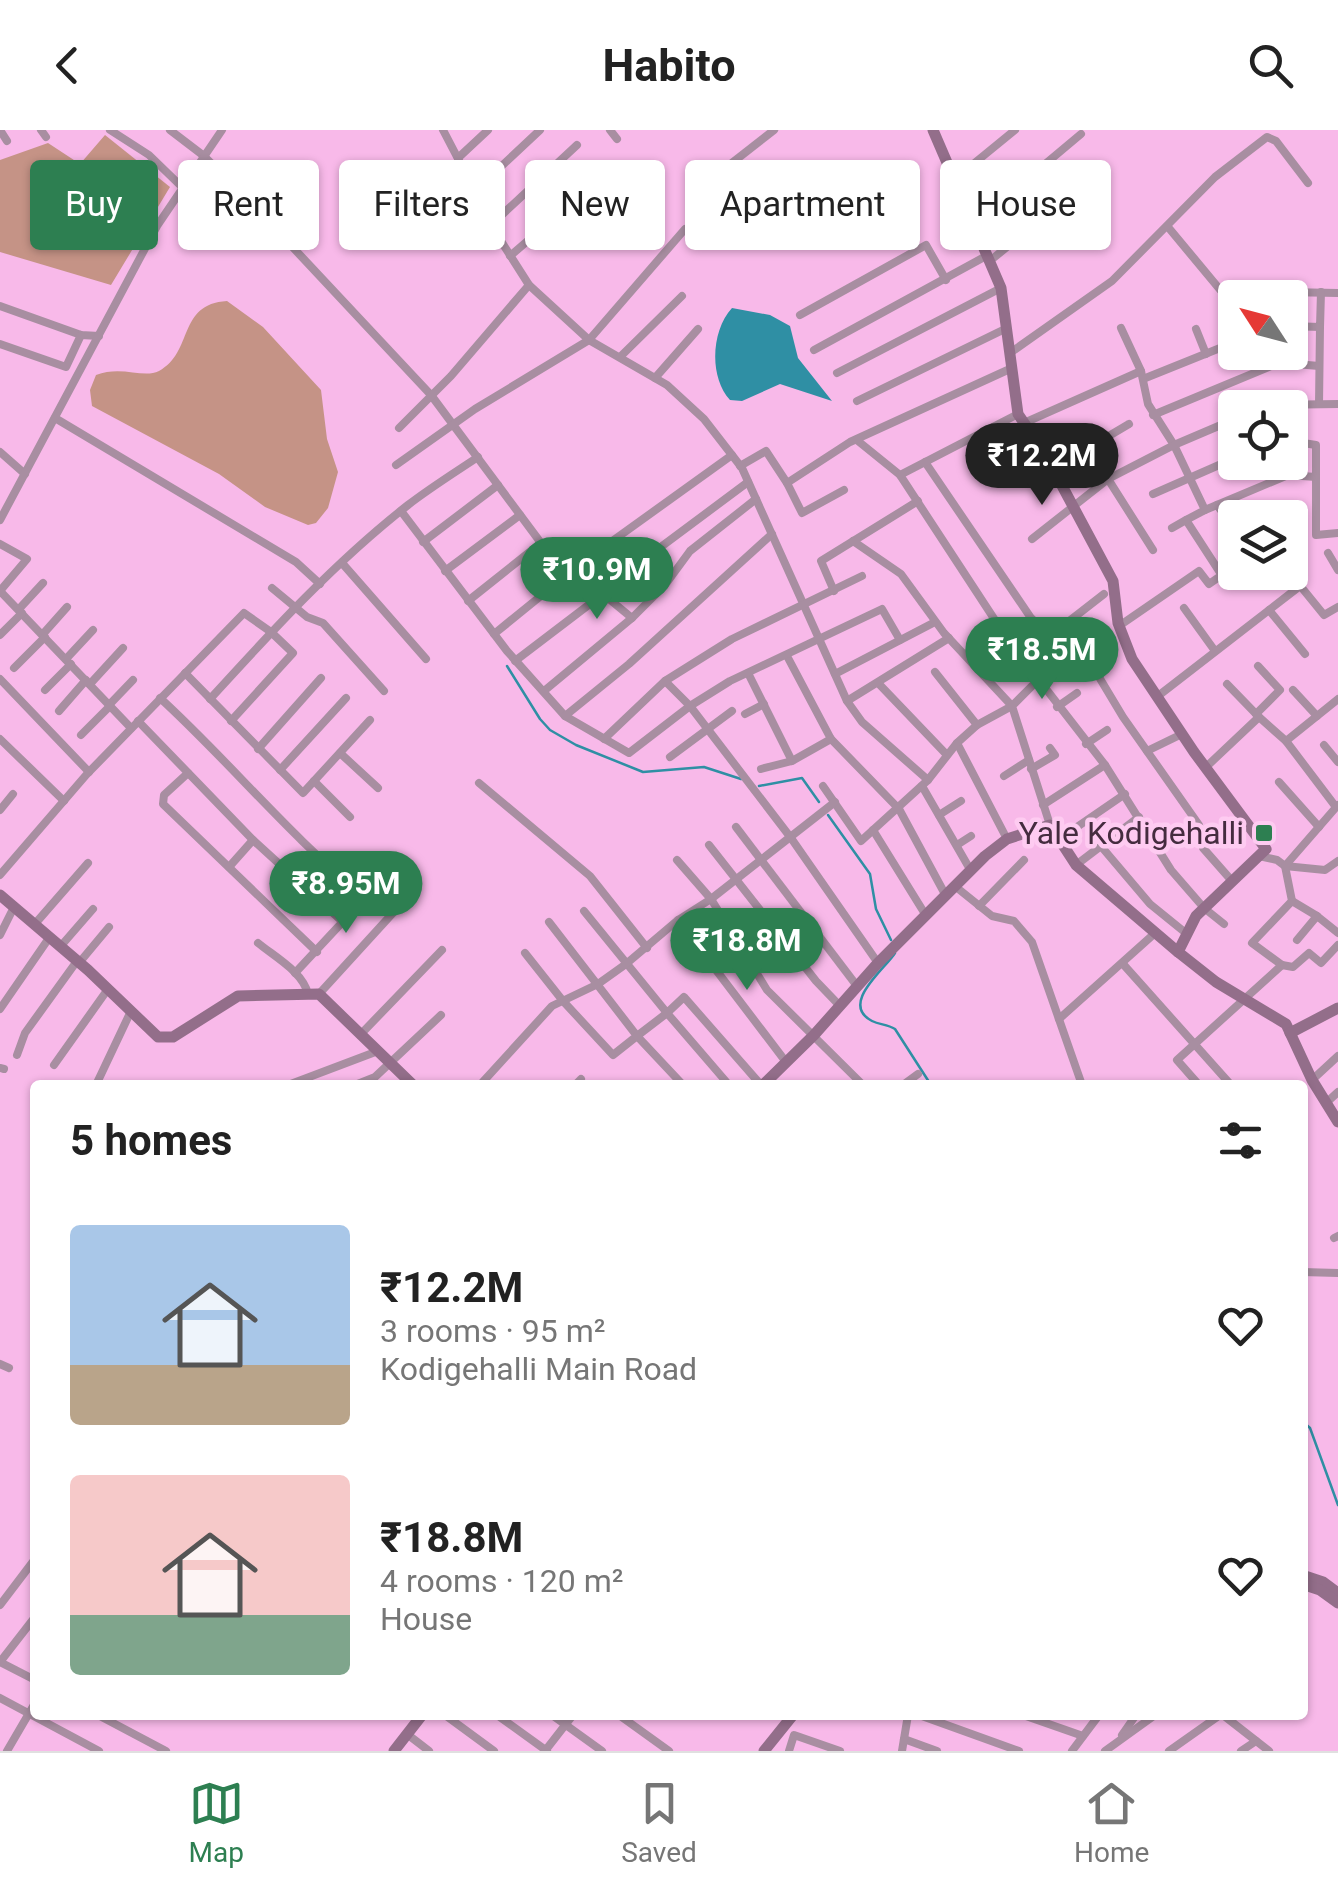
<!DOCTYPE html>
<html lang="en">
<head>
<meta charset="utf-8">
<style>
  :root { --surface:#fff; --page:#f6f6f6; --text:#222; --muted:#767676; --line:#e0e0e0; --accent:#2d7f51 }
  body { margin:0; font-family:Roboto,sans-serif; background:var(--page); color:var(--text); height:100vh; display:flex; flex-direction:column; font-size:38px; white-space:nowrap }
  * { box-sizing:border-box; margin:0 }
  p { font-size:32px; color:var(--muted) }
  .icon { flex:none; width:55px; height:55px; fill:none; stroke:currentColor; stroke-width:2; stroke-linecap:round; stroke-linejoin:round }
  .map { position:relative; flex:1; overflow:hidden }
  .side { position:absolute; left:30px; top:950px; width:1278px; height:640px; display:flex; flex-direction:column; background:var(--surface); border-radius:10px; box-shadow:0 2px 8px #0004 }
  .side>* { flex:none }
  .top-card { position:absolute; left:30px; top:30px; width:1280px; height:90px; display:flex; gap:20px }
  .needle { width:65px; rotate:306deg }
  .tools { position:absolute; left:1218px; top:150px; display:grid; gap:20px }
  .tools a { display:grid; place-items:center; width:90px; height:90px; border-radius:10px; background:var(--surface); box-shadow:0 2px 8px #0004; font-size:50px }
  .price { position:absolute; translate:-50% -85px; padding:0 22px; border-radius:35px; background:var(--accent); color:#fff; font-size:32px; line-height:65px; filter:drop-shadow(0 2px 5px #0008) }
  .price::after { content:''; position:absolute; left:50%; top:60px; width:30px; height:22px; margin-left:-15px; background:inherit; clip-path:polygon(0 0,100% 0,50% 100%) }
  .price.current { background:#222; color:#fff }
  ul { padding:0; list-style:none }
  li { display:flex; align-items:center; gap:30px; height:250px; padding:0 40px }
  li span { display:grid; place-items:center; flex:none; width:280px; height:200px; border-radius:10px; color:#555 }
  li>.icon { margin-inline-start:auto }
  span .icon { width:120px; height:120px; fill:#fffc; stroke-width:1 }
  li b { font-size:42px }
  h2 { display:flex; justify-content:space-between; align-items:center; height:120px; padding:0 40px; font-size:42px }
  .tag { padding:0 35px; border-radius:10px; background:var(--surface); box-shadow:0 2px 8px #0004; font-size:35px; line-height:90px }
  .tag.current { background:var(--accent); color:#fff }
  header { display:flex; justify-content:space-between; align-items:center; height:130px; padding:0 40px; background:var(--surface); font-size:45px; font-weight:700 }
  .menu { display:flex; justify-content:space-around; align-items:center; height:140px; border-top:2px solid var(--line); background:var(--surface); font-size:28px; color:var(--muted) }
  .menu a { display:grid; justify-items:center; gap:5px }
  .menu .current { color:var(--accent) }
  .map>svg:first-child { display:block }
  .green { fill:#c59386 }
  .water { fill:#2f8fa4 }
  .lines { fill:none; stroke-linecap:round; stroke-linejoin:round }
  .stream { stroke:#2f8fa4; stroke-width:2.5 }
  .street { stroke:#a88ea1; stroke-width:8 }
  .secondary { stroke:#936e8a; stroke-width:11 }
  .poi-dot { fill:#2d7f51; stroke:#fecbf1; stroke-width:4 }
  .labels { text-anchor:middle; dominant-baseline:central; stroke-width:9; stroke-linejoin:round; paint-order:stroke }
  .poi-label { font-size:32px; fill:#452c3f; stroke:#fecbf1; text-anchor:end }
</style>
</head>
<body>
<header><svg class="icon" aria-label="back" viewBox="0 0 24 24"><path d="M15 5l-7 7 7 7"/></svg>Habito<svg class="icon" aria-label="search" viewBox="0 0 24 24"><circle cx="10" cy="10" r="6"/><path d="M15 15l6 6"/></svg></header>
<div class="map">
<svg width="1338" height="1621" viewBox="0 0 1338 1621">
  <rect width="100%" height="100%" fill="#f8b9e9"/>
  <g class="green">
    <polygon points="105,5 170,57 111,155 0,122 0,30 48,13 80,34"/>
    <path d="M227 171 263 197 321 260 327 309 338 342 328 378 316 393 308 395 265 377 219 344 92 276 90 260 96 245C122 235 143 249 159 241 194 222 177 174 227 171Z"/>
  </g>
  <path class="water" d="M732 178 770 185 790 196 798 228 832 271 780 254 742 271 730 270C709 247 711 201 732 178Z"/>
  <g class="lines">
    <g class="stream">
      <polyline points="507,536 540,589 550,600 576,615 643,642 704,637 741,649"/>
      <polyline points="759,656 802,648 819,672"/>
      <polyline points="828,685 870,744 876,779 891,810"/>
      <path d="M895 823C885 839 839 874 872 891 880 895 887 894 895 899L931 955"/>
      <polyline points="1302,1291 1310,1298 1338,1375"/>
    </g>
    <g class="street">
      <polyline points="0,0 7,11"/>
      <polyline points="41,0 46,7"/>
      <polyline points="110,0 149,25 183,58"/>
      <polyline points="170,0 204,26 256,78 431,265 541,413 468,471"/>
      <polyline points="443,0 501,111 529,155 589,210 667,255 704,289 742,338 847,571 862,592 928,650"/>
      <polyline points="610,0 617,9"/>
      <polyline points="458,28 488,0"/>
      <polyline points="955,49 1015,0"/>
      <polyline points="705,54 774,0"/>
      <polyline points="476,60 540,0"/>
      <polyline points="975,93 1081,4"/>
      <polyline points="492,94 577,15"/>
      <polyline points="1168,97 1222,162 1235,200"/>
      <polyline points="510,126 602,47"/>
      <polyline points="991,130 1100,41"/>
      <polyline points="1284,162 1338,163"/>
      <polyline points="0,176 81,205 99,206"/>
      <polyline points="800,185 926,115 946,150"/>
      <polyline points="1290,196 1320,197 1321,162"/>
      <polyline points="1121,198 1141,241"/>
      <polyline points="1196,199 1206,224"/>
      <polyline points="0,214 66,237 81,205"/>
      <polyline points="814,220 988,125"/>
      <polyline points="1010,223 1112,151 1215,47 1267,7 1276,11 1308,53"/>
      <polyline points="620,227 682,166"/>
      <polyline points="1284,233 1319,236"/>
      <polyline points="837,243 1001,158"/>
      <polyline points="655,248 698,199"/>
      <polyline points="1143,249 1235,212"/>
      <polyline points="857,271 1007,198"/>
      <polyline points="1319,274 1320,197"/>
      <polyline points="1263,278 1270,275 1338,274"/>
      <polyline points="1153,285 1276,234"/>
      <polyline points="55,288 296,432 320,454"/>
      <polyline points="1024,293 1141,241 1148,274 1174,315 1205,380 1186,390 1221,444"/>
      <polyline points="399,298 451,246 529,155"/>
      <polyline points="858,311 900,345 1008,510 1105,635 1171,740 1204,778 1224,794"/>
      <polyline points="1290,311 1316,315 1316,405 1338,403"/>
      <polyline points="0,322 25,344"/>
      <polyline points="925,332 1031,488 1050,506"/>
      <polyline points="396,335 475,279 589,210 685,99"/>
      <polyline points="740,336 766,321 787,353 850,312 1012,238"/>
      <polyline points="1053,339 1129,294"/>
      <polyline points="900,345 1018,284"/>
      <polyline points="1108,349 1153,420"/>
      <polyline points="787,353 802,383 844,360"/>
      <polyline points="1153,364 1235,328"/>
      <polyline points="1217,375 1235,399"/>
      <polyline points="1205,380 1288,345 1316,347"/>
      <polyline points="401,381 507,521 565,586 629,623 690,576 791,708 878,833"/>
      <polyline points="0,390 157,96 222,0"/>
      <polyline points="1172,398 1186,390"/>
      <polyline points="1032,409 1108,349 1174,315 1235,289"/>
      <polyline points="423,412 498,355"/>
      <polyline points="0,414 27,429 0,461"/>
      <polyline points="1328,423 1338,440"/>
      <polyline points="646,428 748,352"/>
      <polyline points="342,433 426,529"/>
      <polyline points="445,441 520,385"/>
      <polyline points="1289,442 1324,485 1338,477"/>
      <polyline points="272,458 307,487 323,493 384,561"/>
      <polyline points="0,461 131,598"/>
      <polyline points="834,461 821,431 918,371"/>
      <polyline points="603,464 632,488"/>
      <polyline points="1184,478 1215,521"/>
      <polyline points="19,479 43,453"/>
      <polyline points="1269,480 1305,524"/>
      <polyline points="1066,492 1123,587 1199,695 1203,718 1232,751"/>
      <polyline points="1119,496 1199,441 1209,454 1235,436"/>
      <polyline points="43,504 67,477"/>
      <polyline points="494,504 579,435 732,325"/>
      <polyline points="0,505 22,483"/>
      <polyline points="787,526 831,609 899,679 946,766"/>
      <polyline points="66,529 93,500"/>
      <polyline points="515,531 603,464 579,435"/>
      <polyline points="14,538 45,507"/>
      <polyline points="935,542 977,595"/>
      <polyline points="185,543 303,663 370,590"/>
      <polyline points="748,543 792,631 831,609"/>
      <polyline points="835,544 935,492"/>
      <polyline points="0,549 89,642"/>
      <polyline points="665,551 690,576 730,551 882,479 900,510"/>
      <polyline points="90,554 123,518"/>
      <polyline points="879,554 946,624"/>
      <polyline points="45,560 71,534"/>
      <polyline points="1293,560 1317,586"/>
      <polyline points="544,561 632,488 665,455 690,421 756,369"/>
      <polyline points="1158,566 1300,456"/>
      <path d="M160 568C231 633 291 708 366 768"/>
      <path d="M210 569C272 501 335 432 408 375 430 358 454 343 478 327"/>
      <polyline points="847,571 949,508"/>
      <polyline points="109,575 133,550"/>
      <polyline points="1057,577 1077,563"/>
      <polyline points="59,581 86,550"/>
      <polyline points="745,584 764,574"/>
      <polyline points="1256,584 1280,560 1258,536"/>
      <polyline points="565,586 629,534 772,404"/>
      <polyline points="1259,587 1286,611 1336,677"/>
      <polyline points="138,591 253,710 344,793"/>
      <polyline points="81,605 110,576"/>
      <polyline points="0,609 64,671"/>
      <polyline points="604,609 665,551 732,509 862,446"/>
      <polyline points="1286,611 1338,569"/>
      <polyline points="957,613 1007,709"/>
      <polyline points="1086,614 1107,600"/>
      <polyline points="1324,615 1338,632"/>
      <polyline points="258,619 321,548"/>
      <polyline points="1147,621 1182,604"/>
      <polyline points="340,623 378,658"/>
      <polyline points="670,627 732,581"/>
      <polyline points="1205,638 1259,587 1227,554"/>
      <polyline points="761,639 792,631"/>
      <polyline points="1031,639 1055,625 1050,618"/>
      <polyline points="280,640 346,568"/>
      <polyline points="188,643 164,665 163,674 317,822"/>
      <polyline points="1004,646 1029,630"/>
      <polyline points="314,651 350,687"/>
      <polyline points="1279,652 1319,697"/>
      <polyline points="479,653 590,746 647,818"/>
      <polyline points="823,656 861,711 928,650 957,613 977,595 1012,576 944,503 901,444 853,411"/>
      <polyline points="922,656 971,741"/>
      <polyline points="1043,675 1105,635"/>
      <polyline points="0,680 13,664"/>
      <polyline points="939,685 961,671"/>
      <polyline points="1050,695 1012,576 1045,543 1054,527 1050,506 1104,464"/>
      <polyline points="736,697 857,856"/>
      <polyline points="873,700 925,784"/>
      <polyline points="1058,710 1125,664"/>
      <polyline points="709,715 816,851 840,876"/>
      <polyline points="957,715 971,706"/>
      <polyline points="1100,715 1150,774 1187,804"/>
      <polyline points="1259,726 1277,730 1285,736 1325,740 1338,731"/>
      <polyline points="677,730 711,769 767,860 863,955"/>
      <polyline points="1076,735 1139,687"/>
      <polyline points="229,737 253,710"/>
      <polyline points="0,745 87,644 244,483 271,502 293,523 231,591"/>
      <polyline points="956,757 992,786 1014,791 1032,812 1082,955"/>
      <polyline points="1292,771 1317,786"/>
      <polyline points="979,776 1024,730"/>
      <polyline points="584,781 667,883 684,867 761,955"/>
      <polyline points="678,790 786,932"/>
      <polyline points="34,795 88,733"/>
      <polyline points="0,805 14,777"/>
      <polyline points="1297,810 1317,786 1338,803"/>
      <path d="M258 813C275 827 303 842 308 864"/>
      <polyline points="60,817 93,779"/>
      <polyline points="525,823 563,871 613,925 637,906 549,792"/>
      <polyline points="79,833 109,797"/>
      <polyline points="1123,834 1231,955"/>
      <polyline points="1282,835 1252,813 1292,771 1285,736 1338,675"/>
      <polyline points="295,843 377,755"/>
      <polyline points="319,864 402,773"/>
      <polyline points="0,879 49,808"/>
      <polyline points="1059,889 1154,804"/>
      <polyline points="360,905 442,820"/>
      <polyline points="17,925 25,903 77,831"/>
      <polyline points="54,935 108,859"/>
      <polyline points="0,938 4,939"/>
      <polyline points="1312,950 1338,926"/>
      <polyline points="96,955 131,881"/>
      <polyline points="288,955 378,921"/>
      <polyline points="355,955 375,947 441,885"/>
      <polyline points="480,955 552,876 598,854 626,834 678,790 711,769 835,672"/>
      <polyline points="575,955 581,949"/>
      <polyline points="683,955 637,906 667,883 729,955"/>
      <polyline points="903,955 918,944"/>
      <polyline points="1199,955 1177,930 1282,835 1293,837 1309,823 1321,833 1338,815"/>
      <polyline points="1326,973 1338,962"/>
      <polyline points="1334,1108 1338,1106"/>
      <polyline points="1302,1142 1338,1143"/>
      <polyline points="0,1234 9,1238"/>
      <polyline points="0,1475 35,1429"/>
      <polyline points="0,1532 35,1487"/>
      <polyline points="0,1532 35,1550"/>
      <polyline points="0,1568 99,1621"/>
      <polyline points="98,1585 166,1621"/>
      <polyline points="445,1585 494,1621"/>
      <polyline points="497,1585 547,1621"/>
      <polyline points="552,1585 602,1621"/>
      <polyline points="619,1585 669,1621"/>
      <polyline points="919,1585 1019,1621"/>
      <polyline points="1023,1585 1083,1606"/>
      <polyline points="1223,1585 1269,1621"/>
      <polyline points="407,1604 429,1621"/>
      <polyline points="1122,1605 1136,1585"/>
      <polyline points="904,1609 937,1621"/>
      <polyline points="7,1621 35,1573"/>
      <polyline points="545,1621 573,1585"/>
      <polyline points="789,1621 794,1605 840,1621"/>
      <polyline points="902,1621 908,1585"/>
      <polyline points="1072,1621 1099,1585"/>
      <polyline points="1105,1621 1155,1585"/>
      <polyline points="1169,1621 1220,1585"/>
      <polyline points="1241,1621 1256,1611"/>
    </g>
    <g class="secondary">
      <polyline points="933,0 1001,158 1018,284 1044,322 1113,451 1118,493 1132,529 1194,622 1266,719 1196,786 1178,822 1216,852 1286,894 1312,950 1338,992"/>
      <polyline points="0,765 88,840 158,907 173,907 238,866 319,864 413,955"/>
      <polyline points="1290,903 1338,878"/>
      <polyline points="763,955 814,905 878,833 985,726 1007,709 1050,695 1076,735 1178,822"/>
      <polyline points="1302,1445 1323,1452 1338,1463"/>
      <polyline points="1302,1454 1320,1460 1338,1473"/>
      <polyline points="394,1621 422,1585"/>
      <polyline points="764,1621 793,1585"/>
    </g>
  </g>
  <rect class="poi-dot" x="1254" y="693" width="20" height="20" rx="5"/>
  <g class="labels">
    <g class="poi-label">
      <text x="1244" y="703">Yale Kodigehalli</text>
    </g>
  </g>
</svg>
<div class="tools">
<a><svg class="needle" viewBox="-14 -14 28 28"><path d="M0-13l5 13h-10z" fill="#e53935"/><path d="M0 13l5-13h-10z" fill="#767676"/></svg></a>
<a><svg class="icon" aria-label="locate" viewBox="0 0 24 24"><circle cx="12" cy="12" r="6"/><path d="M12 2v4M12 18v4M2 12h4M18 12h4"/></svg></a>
<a><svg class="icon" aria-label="layers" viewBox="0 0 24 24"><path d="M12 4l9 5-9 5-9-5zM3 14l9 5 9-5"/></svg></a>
</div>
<b class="price current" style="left:1042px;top:378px">₹12.2M</b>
<b class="price" style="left:597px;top:492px">₹10.9M</b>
<b class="price" style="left:1042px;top:572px">₹18.5M</b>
<b class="price" style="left:346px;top:806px">₹8.95M</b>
<b class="price" style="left:747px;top:863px">₹18.8M</b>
<div class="top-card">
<a class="tag current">Buy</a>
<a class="tag">Rent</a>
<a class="tag">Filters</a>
<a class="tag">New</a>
<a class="tag">Apartment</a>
<a class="tag">House</a>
</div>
<section class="side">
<h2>5 homes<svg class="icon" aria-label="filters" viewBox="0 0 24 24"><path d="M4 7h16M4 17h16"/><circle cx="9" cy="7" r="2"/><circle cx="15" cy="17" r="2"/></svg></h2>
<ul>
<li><span style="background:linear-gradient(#a9c7e8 70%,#b9a48a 0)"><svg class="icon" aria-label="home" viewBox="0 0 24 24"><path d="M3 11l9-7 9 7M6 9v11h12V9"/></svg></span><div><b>₹12.2M</b><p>3 rooms · 95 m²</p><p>Kodigehalli Main Road</p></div><svg class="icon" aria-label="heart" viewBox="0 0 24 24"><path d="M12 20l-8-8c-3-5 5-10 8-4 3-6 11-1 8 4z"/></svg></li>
<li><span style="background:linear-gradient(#f6c9c9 70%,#7fa58c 0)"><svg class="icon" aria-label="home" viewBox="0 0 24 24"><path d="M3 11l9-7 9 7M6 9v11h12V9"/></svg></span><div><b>₹18.8M</b><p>4 rooms · 120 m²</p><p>House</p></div><svg class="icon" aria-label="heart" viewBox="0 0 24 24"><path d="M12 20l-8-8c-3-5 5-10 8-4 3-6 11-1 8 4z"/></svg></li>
</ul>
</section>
</div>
<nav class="menu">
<a class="current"><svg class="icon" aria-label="map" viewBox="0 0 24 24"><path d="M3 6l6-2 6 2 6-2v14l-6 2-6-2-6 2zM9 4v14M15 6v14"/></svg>Map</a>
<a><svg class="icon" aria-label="saved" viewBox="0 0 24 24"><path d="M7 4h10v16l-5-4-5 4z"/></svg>Saved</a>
<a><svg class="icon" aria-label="home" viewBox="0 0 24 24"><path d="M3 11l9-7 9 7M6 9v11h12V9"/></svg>Home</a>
</nav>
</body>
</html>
